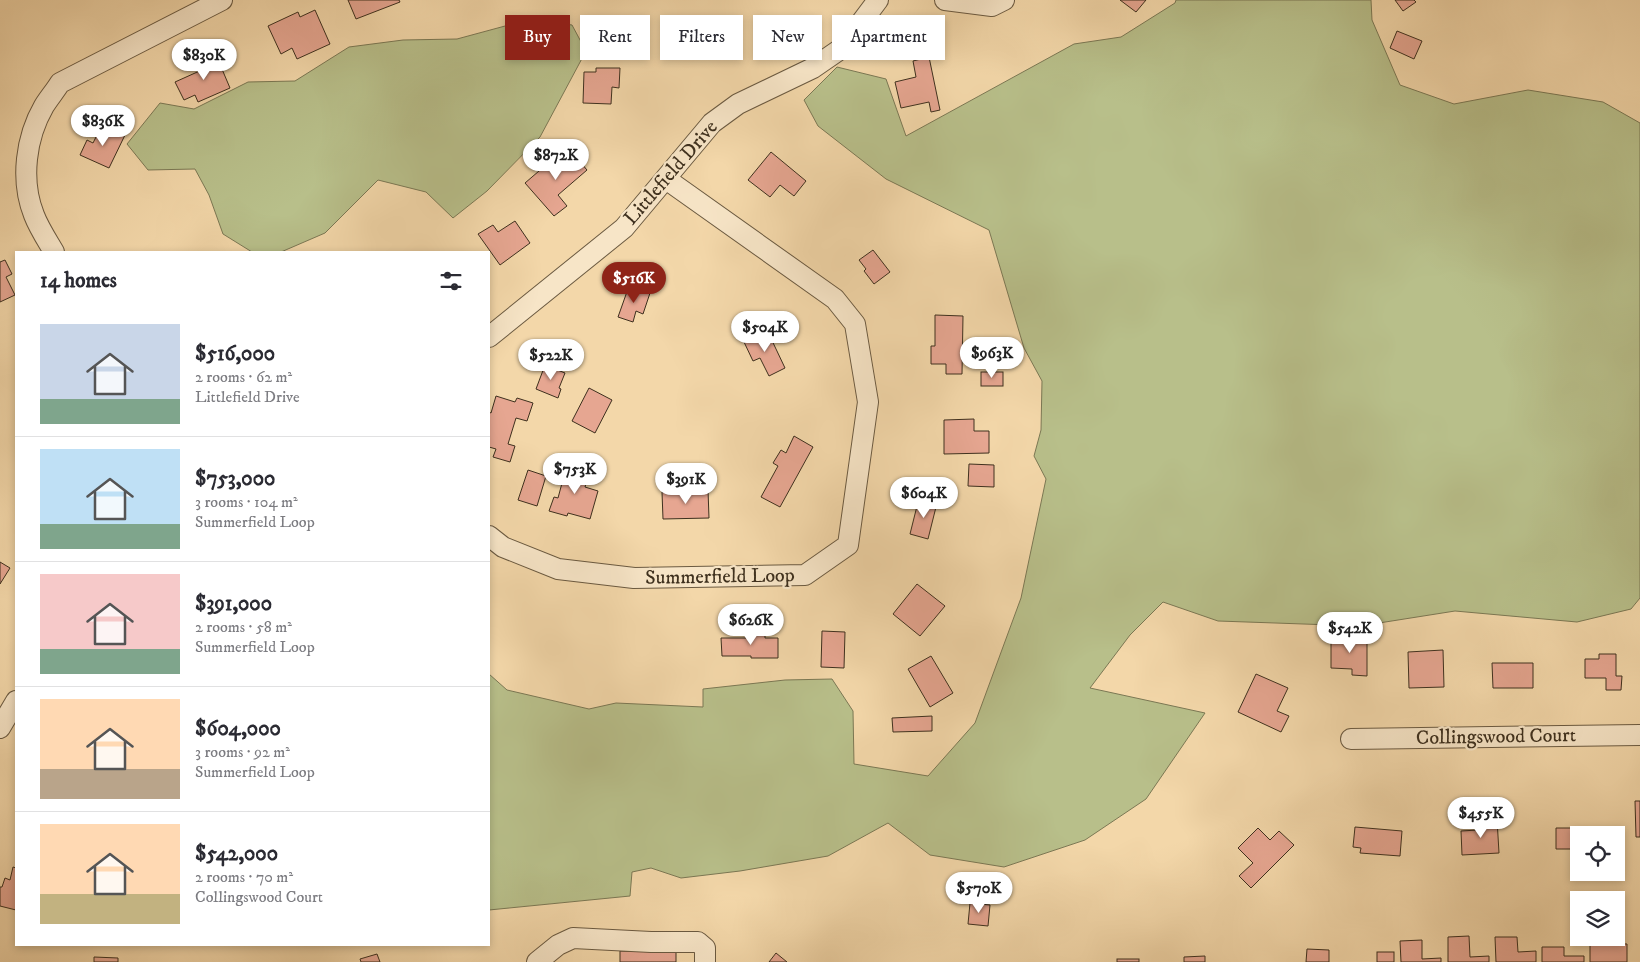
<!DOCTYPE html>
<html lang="en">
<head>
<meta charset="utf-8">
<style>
  :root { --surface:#fff; --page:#f2f2f3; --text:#2b2b33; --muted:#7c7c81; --line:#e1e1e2; --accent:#8f2418 }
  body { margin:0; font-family:"IM FELL DW Pica",serif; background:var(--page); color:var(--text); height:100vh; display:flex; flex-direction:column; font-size:19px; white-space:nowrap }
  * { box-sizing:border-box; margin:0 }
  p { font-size:16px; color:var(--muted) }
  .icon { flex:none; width:28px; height:28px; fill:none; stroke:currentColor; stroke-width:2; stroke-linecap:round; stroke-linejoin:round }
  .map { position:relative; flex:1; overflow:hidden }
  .side { position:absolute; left:15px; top:251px; width:475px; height:695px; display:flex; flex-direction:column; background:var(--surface); border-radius:0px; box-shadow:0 2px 8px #0003 }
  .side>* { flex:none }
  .hud { position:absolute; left:505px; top:15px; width:475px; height:45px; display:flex; gap:10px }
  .controls { position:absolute; left:1570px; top:826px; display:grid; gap:10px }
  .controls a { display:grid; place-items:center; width:55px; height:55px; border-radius:0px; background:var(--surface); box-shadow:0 2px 8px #0003; font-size:25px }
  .price { position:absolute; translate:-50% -42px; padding:0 11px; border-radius:18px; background:#fff; color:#222; font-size:16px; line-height:32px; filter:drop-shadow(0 1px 2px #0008) }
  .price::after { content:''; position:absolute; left:50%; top:30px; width:15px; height:11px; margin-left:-8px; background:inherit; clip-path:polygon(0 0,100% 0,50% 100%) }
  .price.selected { background:var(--accent); color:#fff }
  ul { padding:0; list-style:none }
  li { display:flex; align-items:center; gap:15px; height:125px; padding:0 25px }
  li+li { border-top:1px solid var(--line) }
  li span { display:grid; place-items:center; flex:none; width:140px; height:100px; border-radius:0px; color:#555 }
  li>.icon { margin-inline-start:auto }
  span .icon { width:60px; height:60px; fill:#fffc; stroke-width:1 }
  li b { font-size:21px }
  h2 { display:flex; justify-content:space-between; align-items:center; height:60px; padding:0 25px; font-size:21px }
  .pill { padding:0 18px; border-radius:0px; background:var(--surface); box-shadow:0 2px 8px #0003; font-size:18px; line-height:45px }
  .pill.selected { background:var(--accent); color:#fff }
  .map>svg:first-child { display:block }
  .green { fill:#b8bf8a; stroke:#7b7854 }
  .building { fill:#e6a691; stroke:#3e301e }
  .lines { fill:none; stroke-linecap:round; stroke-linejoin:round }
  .minor-casing { stroke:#6b5a41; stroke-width:22 }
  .minor { stroke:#f7e5c7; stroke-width:20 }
  .labels { text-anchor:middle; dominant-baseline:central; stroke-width:4.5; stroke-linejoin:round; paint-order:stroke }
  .street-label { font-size:20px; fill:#3e301e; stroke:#f7e5c7 }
</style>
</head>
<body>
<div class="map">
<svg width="1640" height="962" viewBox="0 0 1640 962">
  <rect width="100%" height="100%" fill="#f3d7a9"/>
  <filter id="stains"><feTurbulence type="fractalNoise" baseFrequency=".004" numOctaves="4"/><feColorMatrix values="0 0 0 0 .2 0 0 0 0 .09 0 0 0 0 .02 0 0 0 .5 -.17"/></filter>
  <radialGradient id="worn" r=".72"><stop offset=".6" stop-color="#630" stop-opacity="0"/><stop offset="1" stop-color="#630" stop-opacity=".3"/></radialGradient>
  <g class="green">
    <polygon points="1176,0 1371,0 1372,20 1400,85 1454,104 1528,90 1603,102 1640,123 1640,598 1631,609 1577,622 1455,611 1360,626 1218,621 1163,602 1130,635 1090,688 1205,713 1146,799 1085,840 1004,867 930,855 888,823 828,856 740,871 681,878 651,868 632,872 630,896 489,910 489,674 507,690 589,709 616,703 703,707 703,689 785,680 832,679 853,711 854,764 928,776 975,723 1021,598 1046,479 1034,456 1041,430 1042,381 1024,348 989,230 886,179 818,126 804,100 837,67 886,79 906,136 1074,44 1121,37 1175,3"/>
    <polygon points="531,19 572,25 586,51 540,137 487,191 453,218 426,192 378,180 325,233 281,252 252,252 223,234 209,195 195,169 148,170 127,144 160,103 194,109 248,82 295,81 349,47 403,40 457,39"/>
  </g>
  <g class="building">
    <polygon points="348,0 399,0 400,2 356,19"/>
    <polygon points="1120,0 1146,0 1136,12"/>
    <polygon points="1395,0 1414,0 1416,2 1403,11"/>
    <polygon points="315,10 330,44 297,59 292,48 281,54 268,26 298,12 300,17"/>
    <polygon points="1397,31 1422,41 1414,59 1390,48"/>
    <polygon points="216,55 230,88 198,102 195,95 184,100 175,82 204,69 201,62"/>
    <polygon points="929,57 940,110 931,112 929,102 901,108 895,82 916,77 913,61"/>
    <polygon points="596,68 620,68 619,88 612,87 611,104 583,103 584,72 596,72"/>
    <polygon points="102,125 125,135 109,168 80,155 87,140 93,143"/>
    <polygon points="569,149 587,170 558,195 567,206 554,216 525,183 546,165 548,167"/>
    <polygon points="771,152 806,181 794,196 780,185 770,197 748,180"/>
    <polygon points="515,221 530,243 500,265 478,234 493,225 498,232"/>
    <polygon points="873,250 890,272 874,284 864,271 866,269 859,260"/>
    <polygon points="5,260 12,274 6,277 15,295 0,302 0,262"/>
    <polygon points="629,286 650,293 643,314 636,311 633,322 618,317"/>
    <polygon points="935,315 963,316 962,374 946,374 946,364 931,364 931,346 935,346"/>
    <polygon points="767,330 785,368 769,376 760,358 753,361 744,342"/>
    <polygon points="545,365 565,373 559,388 561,389 558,398 536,389"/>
    <rect x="981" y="372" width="22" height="14"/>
    <polygon points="589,388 612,400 595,433 572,421"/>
    <polygon points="496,396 515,402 517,398 533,403 527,421 516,418 508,444 515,446 510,462 493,457 496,449 489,447 489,412 491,413"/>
    <polygon points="974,419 974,431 989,431 989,453 944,454 944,420"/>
    <polygon points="794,436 813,447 780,507 761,497 778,466 773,463 781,450 786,453"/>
    <polygon points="969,464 994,465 994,487 968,486"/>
    <polygon points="574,465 590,470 585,487 598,491 590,519 568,513 567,516 549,511 554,497 558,498 565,472 571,473"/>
    <polygon points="528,470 546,476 537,506 518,500"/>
    <polygon points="708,490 709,518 663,519 662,492"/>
    <polygon points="919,498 937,503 928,539 910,534"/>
    <polygon points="0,562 10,568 0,584"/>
    <polygon points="917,584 945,606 920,636 893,614"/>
    <polygon points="765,630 765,638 778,638 778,658 751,658 751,656 722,656 721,638 748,638 748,631"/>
    <polygon points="822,631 845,632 844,668 821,667"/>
    <polygon points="1331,636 1367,636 1367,676 1352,675 1352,669 1331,668"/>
    <polygon points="1443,650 1444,687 1409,688 1408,652"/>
    <polygon points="1599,654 1616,654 1616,676 1622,676 1621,690 1606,690 1606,678 1585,678 1585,659 1599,659"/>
    <polygon points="931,656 953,693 930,707 908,669"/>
    <polygon points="1492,663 1533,663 1533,688 1493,688"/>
    <polygon points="1256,674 1288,688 1277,711 1289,716 1281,732 1238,712"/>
    <polygon points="932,716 932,731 893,732 892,718"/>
    <polygon points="1635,801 1640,801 1640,837 1636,837"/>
    <polygon points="1497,819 1499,853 1462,855 1461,831 1478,830 1477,821"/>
    <polygon points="1355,827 1402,831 1400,856 1360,853 1361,848 1353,847"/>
    <polygon points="1258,828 1270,840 1279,831 1294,845 1251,888 1239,876 1253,863 1238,848"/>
    <polygon points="1556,828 1596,828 1596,835 1579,835 1579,849 1556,849"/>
    <polygon points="13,867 16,868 16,910 0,906 0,887 2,887 5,878 10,880"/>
    <polygon points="970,903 990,905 988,926 968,924"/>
    <polygon points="1469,936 1470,957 1489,956 1489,962 1448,962 1448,937"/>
    <polygon points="1495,937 1517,937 1518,952 1536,951 1536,962 1496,962"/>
    <polygon points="1422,940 1422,959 1441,958 1441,962 1401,962 1400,941"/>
    <polygon points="1590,943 1627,944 1627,962 1590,962"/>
    <polygon points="1542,947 1564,947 1564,956 1584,956 1584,962 1542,962"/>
    <polygon points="1307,949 1329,950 1329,962 1306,962"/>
    <polygon points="620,951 676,952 676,962 620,962"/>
    <rect x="1377" y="952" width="17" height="10"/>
    <polygon points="776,953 787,962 769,962"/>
    <polygon points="377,954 380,962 361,962 360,959"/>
    <polygon points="1205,956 1205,962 1184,962 1184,957"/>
    <polygon points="94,957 118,958 118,962 94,962"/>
    <rect x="1117" y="959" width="22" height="3"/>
  </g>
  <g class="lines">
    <g class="minor-casing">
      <g id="minor">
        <polyline points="945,0 992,6 1004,0"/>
        <path d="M54 252C47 240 39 228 34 215 20 180 26 137 44 106 49 98 55 91 60 83L222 0"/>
        <polyline points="489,337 624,228 712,123 738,104 813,68 842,48 878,0"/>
        <polyline points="489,536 503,547 558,569 634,578 805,575 848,545 868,402 855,324 835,299 666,179"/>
        <polyline points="0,728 16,701"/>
        <polyline points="1351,739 1640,735"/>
        <polyline points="537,962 558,945 573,938 651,942 698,942 705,948 705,962"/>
      </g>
    </g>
    <use href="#minor" class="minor"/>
  </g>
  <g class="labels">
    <g class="street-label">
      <text transform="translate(671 173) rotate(-49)">Littlefield Drive</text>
      <text transform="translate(720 577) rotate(-1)">Summerfield Loop</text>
      <text transform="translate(1496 737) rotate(-1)">Collingswood Court</text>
    </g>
  </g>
  <rect width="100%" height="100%" filter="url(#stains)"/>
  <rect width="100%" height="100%" fill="url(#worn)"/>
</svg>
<div class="controls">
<a><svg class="icon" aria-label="locate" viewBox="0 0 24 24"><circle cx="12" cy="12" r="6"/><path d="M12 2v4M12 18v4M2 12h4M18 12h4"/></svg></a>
<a><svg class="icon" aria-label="layers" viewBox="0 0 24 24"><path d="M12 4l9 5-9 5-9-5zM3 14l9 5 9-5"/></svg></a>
</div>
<b class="price" style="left:204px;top:81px">$830K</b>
<b class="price" style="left:103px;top:147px">$836K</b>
<b class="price" style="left:556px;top:181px">$872K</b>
<b class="price selected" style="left:634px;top:304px">$516K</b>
<b class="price" style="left:765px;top:353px">$504K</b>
<b class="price" style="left:992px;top:379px">$963K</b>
<b class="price" style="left:551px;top:381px">$522K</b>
<b class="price" style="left:575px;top:495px">$753K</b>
<b class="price" style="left:686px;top:505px">$391K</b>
<b class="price" style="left:924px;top:519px">$604K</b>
<b class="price" style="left:751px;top:646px">$626K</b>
<b class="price" style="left:1350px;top:654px">$542K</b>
<b class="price" style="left:1481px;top:839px">$455K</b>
<b class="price" style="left:979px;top:914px">$570K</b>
<div class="hud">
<a class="pill selected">Buy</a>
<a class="pill">Rent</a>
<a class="pill">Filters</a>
<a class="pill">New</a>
<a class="pill">Apartment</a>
</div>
<section class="side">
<h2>14 homes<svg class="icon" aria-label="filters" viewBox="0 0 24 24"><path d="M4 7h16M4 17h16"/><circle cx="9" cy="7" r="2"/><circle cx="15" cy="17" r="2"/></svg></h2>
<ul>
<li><span style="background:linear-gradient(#c9d6e8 75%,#7fa58c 0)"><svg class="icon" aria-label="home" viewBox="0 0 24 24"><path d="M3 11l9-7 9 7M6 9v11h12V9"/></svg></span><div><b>$516,000</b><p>2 rooms · 62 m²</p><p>Littlefield Drive</p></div></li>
<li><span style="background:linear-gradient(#bfe0f5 75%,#7fa58c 0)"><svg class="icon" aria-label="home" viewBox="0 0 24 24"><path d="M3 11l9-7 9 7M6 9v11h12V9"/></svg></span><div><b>$753,000</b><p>3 rooms · 104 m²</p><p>Summerfield Loop</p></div></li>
<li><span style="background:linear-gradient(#f6c9c9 75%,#7fa58c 0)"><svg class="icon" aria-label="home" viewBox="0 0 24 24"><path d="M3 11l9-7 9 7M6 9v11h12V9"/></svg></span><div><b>$391,000</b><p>2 rooms · 58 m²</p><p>Summerfield Loop</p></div></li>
<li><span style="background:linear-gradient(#ffd9b3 70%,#b9a48a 0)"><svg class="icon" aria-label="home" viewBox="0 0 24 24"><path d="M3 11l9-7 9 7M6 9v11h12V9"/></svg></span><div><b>$604,000</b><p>3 rooms · 92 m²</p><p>Summerfield Loop</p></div></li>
<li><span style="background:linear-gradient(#ffd9b3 70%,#c2b280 0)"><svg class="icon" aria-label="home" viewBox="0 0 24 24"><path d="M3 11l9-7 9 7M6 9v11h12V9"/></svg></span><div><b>$542,000</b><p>2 rooms · 70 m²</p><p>Collingswood Court</p></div></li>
</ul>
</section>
</div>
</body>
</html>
